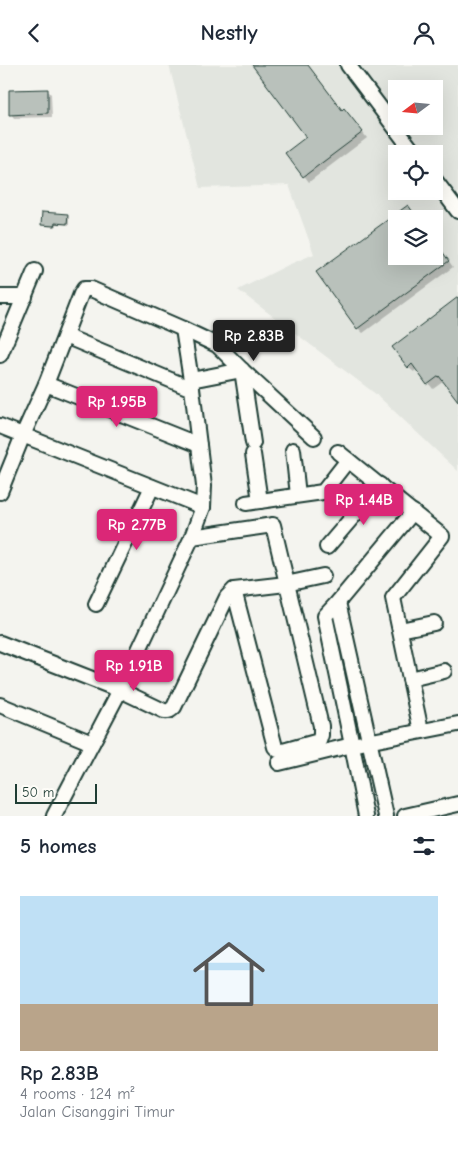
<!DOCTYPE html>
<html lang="en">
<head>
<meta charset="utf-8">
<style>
  :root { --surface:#fff; --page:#f6f6f7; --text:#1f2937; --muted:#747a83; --line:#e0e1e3; --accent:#db2777 }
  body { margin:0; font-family:"Comic Neue",sans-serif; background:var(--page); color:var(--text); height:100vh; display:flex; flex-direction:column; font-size:19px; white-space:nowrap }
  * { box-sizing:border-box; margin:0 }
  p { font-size:16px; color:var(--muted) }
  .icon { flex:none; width:28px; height:28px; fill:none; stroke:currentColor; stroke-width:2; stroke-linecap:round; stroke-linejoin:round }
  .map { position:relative; height:751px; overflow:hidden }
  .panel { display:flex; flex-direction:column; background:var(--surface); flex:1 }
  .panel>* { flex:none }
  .needle { width:32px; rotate:254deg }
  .fabs { position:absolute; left:388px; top:15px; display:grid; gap:10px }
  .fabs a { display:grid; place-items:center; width:55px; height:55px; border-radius:0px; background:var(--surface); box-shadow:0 5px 20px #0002; font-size:25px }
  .scale { position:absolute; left:15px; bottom:12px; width:82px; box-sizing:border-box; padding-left:5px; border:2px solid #1f3d34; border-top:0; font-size:14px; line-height:18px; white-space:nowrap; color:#1f3d34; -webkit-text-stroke:4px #fdfcf7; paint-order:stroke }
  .price { position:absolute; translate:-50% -42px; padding:0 11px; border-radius:5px; background:var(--accent); color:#fff; font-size:16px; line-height:32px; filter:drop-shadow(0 1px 2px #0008) }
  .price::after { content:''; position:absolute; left:50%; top:30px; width:15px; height:11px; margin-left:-8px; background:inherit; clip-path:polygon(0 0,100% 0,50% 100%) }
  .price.on { background:#222; color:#fff }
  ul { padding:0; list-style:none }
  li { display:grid; align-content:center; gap:10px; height:265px; padding:0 20px }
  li+li { border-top:1px solid var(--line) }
  li span { display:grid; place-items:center; height:155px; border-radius:0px; color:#555 }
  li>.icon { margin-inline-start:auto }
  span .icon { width:90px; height:90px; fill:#fffc; stroke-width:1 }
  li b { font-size:21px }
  h2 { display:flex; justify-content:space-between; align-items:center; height:60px; padding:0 20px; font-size:21px }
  header { display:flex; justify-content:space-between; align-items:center; height:65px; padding:0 20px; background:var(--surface); font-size:22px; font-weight:600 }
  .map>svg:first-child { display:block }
  .built { fill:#e2e5df; fill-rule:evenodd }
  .shadow { fill:#0003 }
  .building { fill:#b9c1bb; stroke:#1f3d34 }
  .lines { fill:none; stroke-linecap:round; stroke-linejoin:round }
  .minor-casing { stroke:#1f3d34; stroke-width:18 }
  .minor { stroke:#fdfcf7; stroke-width:14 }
</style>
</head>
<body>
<header><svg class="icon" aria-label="back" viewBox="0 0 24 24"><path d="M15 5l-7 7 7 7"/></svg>Nestly<svg class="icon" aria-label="person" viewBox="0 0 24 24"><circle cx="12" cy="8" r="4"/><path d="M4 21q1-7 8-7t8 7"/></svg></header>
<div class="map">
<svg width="458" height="751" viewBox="0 0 458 751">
  <rect width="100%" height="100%" fill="#f4f4ef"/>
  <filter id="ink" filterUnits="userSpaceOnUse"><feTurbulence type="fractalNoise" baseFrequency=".02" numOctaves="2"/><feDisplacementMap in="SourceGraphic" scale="10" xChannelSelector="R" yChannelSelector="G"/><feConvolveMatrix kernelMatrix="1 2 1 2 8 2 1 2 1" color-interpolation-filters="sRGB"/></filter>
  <g filter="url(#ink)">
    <path class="built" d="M169 0H458V406L377 330 238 225 288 200 314 189 289 120 200 123ZM396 24H434V61H396ZM396 89H434V126H396ZM396 154H434V191H396Z"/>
    <g class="shadow">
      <polygon points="254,0 308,0 343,46 349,50 367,73 309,117 287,88 308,72"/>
      <polygon points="47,25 51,29 52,52 14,53 11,49"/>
      <polygon points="408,141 418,154 396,154 396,191 434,191 434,175 453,202 363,268 358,263 318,207"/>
      <polygon points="68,150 69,152 69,160 56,159 56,162 44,161 42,160"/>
      <polygon points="458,233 458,334 444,316 433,324 417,303 414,307 409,303 393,282"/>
    </g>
    <g class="building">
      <polygon points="252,0 308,0 342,45 344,43 363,67 303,112 285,88 306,72"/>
      <polygon points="48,24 48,48 9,50 9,25"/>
      <polygon points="408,140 418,154 396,154 396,191 434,191 434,175 449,196 357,264 316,207"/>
      <polygon points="42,147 68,149 67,159 55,158 54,161 41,160"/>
      <polygon points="458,232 458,336 439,311 427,320 412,299 408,303 392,282"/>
    </g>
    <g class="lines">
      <g class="minor-casing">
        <g id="minor">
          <polyline points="348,0 415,89"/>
          <polyline points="434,114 458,146"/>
          <polyline points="0,232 25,232"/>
          <path d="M183 264 191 315 204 421 203 442 192 472 120 625 164 646C169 647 171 645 174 642L227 532 234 525 286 519 323 511"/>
          <polyline points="65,271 192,324"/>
          <polyline points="0,290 35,206"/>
          <polyline points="242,305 314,372"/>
          <polyline points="242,305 253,378"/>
          <polyline points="46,319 199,380"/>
          <polyline points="0,361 203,442"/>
          <polyline points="293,385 298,430"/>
          <polyline points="338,387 442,471 393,533 421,666"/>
          <polyline points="253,389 260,436"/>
          <polyline points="0,427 23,370 46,319 81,229 84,224 91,224 183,264 217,280 242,305 191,315"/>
          <polyline points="246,438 323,427 348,395"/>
          <polyline points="192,472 273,460 321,661 321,670 319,676 283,686 278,685 275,682 234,525"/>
          <polyline points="327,482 380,420"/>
          <polyline points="338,537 386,751"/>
          <polyline points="96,539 152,422"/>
          <polyline points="400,565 434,558"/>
          <polyline points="0,578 120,625 54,751"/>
          <polyline points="410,614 444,606"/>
          <polyline points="0,640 92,678"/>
          <polyline points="279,698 352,680 458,659"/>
          <polyline points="366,751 352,680 325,551 338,537 413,447"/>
          <polyline points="405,751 458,739"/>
        </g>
      </g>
      <use href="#minor" class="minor"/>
    </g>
  </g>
</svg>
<div class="fabs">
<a><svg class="needle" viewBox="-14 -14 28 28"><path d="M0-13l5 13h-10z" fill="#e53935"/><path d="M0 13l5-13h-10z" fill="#747a83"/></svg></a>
<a><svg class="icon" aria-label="locate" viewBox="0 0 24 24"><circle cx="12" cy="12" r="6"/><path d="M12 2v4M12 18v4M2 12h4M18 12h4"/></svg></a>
<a><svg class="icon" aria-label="layers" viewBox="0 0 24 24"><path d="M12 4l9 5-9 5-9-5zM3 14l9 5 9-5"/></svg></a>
</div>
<div class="scale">50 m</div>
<b class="price on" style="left:254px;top:297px">Rp 2.83B</b>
<b class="price" style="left:117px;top:363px">Rp 1.95B</b>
<b class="price" style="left:364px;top:461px">Rp 1.44B</b>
<b class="price" style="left:137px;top:486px">Rp 2.77B</b>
<b class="price" style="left:134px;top:627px">Rp 1.91B</b>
</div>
<section class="panel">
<h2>5 homes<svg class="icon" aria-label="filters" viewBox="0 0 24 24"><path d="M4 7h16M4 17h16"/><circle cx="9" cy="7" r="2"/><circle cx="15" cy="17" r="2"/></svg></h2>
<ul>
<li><span style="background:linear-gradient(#bfe0f5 70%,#b9a48a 0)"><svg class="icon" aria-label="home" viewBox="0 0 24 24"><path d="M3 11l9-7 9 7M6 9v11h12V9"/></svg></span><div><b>Rp 2.83B</b><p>4 rooms · 124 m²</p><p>Jalan Cisanggiri Timur</p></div></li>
</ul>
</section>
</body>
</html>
